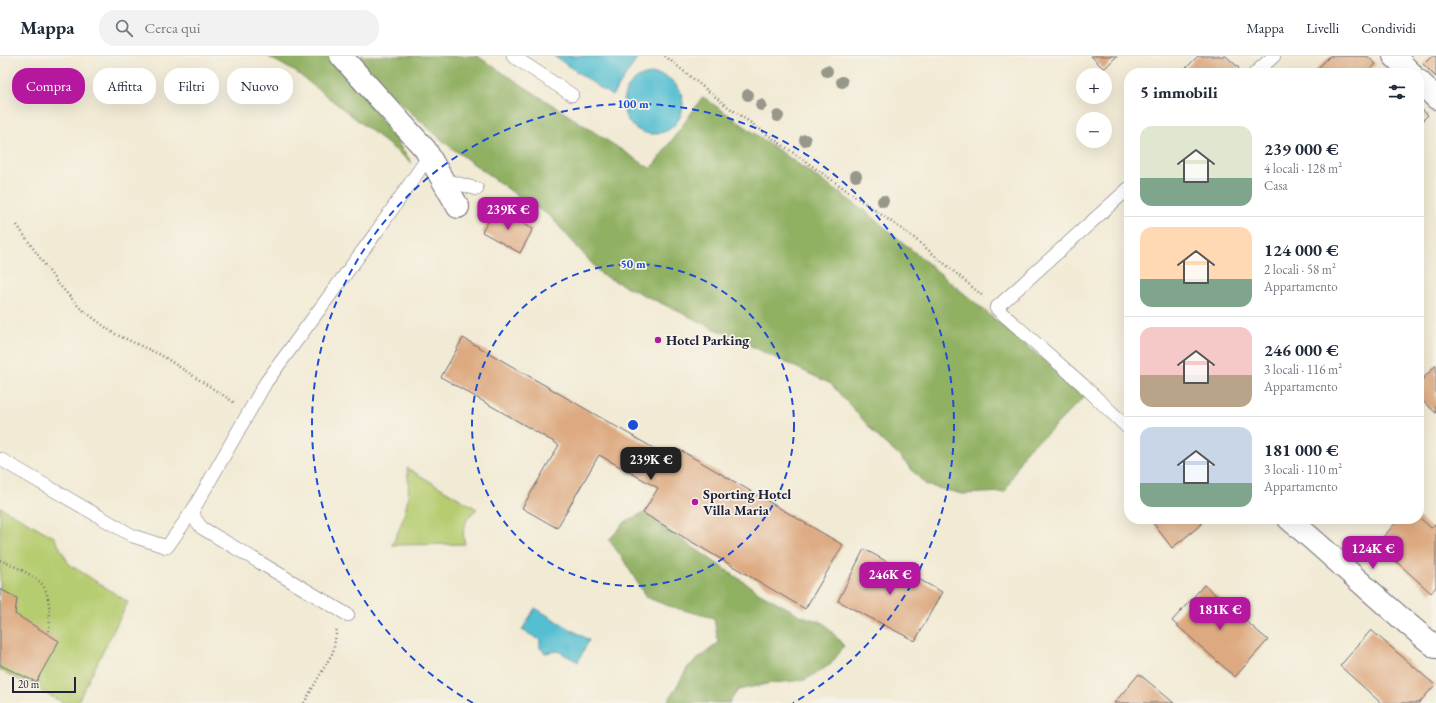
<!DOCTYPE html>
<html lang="it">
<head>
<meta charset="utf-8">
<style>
  :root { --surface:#fff; --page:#f2f2f3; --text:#1f2937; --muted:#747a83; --line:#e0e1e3; --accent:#b5179e }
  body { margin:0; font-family:"EB Garamond",serif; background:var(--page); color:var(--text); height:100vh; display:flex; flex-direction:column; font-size:15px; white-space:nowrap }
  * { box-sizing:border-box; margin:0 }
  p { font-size:13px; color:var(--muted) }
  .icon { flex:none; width:22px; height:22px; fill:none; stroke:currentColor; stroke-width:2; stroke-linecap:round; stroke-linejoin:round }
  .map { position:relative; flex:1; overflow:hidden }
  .panel { position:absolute; left:1124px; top:12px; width:300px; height:456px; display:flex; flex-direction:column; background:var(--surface); border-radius:16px; box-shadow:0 4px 16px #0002 }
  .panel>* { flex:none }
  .hud { position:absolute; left:12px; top:12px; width:380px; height:36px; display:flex; gap:8px }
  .controls { position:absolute; left:1076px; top:12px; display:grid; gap:8px }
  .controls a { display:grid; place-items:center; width:36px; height:36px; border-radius:50%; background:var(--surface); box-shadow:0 4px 16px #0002; font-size:20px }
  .scale { position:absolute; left:12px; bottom:10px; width:64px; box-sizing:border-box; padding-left:4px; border:2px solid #22223b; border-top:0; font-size:11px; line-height:14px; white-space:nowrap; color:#22223b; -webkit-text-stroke:3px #f7f3e8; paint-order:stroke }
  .price { position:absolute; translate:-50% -34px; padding:0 9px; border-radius:8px; background:var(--accent); color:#fff; font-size:13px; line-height:26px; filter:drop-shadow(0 1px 2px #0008) }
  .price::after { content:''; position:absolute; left:50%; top:24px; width:12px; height:9px; margin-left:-6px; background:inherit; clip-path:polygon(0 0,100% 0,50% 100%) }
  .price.on { background:#222; color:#fff }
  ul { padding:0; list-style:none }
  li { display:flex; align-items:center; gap:12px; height:100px; padding:0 16px }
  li+li { border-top:1px solid var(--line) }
  li span { display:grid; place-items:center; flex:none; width:112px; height:80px; border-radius:12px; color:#555 }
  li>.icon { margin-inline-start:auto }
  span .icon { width:48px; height:48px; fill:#fffc; stroke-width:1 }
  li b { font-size:17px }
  h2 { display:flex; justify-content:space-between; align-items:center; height:48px; padding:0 16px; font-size:17px }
  .pill { padding:0 14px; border-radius:16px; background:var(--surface); box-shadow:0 4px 16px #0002; font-size:14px; line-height:36px }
  .pill.on { background:var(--accent); color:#fff }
  header { display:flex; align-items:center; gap:24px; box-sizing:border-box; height:56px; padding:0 20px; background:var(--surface); border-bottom:1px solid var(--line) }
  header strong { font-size:19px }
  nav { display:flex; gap:22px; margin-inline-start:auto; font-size:14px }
  .search { width:280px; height:36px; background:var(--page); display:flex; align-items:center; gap:10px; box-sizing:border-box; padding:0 14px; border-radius:16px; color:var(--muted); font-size:15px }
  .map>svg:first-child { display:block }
  .green { fill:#b6cc70; stroke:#6c7756 }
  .forest { fill:#90b062; stroke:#59694e }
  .water { fill:#55bfd2; stroke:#3c7086 }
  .building { fill:#dda980 }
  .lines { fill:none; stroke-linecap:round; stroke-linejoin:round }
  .service-casing { stroke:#6a6871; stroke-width:14 }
  .minor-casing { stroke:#6a6871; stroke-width:24 }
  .path { stroke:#6a6871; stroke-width:2.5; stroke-dasharray:1 3; stroke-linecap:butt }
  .service { stroke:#fff; stroke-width:13 }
  .minor { stroke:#fff; stroke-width:22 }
  .tree { fill:#979889 }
  .ring { fill:none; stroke:#1d4ed8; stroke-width:2; stroke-dasharray:7 5 }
  .poi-dot { fill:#b5179e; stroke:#f7f3e8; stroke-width:1.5 }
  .labels { text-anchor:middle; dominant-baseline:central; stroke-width:3.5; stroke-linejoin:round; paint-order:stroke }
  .poi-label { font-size:14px; font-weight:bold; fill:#22223b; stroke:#f7f3e8; text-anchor:start }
  .centre { fill:#1d4ed8; stroke:#f7f3e8; stroke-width:2 }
  .ring-label { font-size:12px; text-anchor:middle; font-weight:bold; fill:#1d4ed8; stroke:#f7f3e8; stroke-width:3.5; stroke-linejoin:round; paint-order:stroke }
</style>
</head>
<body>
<header>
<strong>Mappa</strong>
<div class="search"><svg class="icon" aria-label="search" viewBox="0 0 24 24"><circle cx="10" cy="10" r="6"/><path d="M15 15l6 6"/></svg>Cerca qui</div>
<nav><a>Mappa</a><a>Livelli</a><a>Condividi</a></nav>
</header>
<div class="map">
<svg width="1436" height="647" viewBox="0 0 1436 647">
  <rect width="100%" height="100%" fill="#f7f3e8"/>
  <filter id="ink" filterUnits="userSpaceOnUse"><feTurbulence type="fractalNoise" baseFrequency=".025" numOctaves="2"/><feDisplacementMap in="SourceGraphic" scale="8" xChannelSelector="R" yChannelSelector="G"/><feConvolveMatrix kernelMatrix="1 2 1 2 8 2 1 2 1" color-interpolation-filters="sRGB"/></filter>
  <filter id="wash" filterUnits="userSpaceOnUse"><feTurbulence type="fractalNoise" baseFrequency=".012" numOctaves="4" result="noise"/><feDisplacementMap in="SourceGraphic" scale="16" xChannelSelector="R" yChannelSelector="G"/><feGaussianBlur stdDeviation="0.9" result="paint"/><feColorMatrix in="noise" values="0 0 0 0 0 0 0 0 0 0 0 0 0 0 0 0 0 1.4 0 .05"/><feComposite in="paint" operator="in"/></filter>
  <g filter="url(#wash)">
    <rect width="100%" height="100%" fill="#f1ead4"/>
    <g class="green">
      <path d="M407 412 477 453C465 462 461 473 465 488L392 489C404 464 412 441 407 412Z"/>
      <polygon points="0,451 54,481 69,508 128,546 77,647 64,647 0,614"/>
    </g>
    <g class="forest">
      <polygon points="267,0 477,0 651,113 703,41 865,155 1086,339 1048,377 1025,395 1005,436 962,438 926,429 899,400 880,383 831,328 602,219 551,161 515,138 449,90 374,24 365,41 412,107 296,16"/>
      <polygon points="643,457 760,537 802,560 824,567 844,590 831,608 805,624 771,627 738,634 729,647 667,647 688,611 718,587 714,562 668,550 646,541 623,503 609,484 625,466"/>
    </g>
    <g class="water">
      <polygon points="554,0 632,0 637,3 612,40"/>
      <circle cx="653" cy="48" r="30"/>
      <polygon points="535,552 589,584 578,606 558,595 545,597 540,592 540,584 522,574"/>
    </g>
    <g id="blocks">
      <g class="building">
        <polygon points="1091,0 1117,0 1104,13"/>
        <polygon points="1198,0 1226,0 1239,12 1234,17 1181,17"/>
        <polygon points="1330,0 1367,0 1376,8 1367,17 1313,17"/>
        <polygon points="1431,0 1436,0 1436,21 1423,8"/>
        <polygon points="1419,51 1428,59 1419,68"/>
        <polygon points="496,152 533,173 520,197 482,176"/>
        <polygon points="463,282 674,404 680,394 843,489 805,553 643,457 658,432 599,399 557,472 522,452 559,389 441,321"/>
        <polygon points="1436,309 1436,357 1419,342 1419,327"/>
        <polygon points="1419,461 1431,472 1436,468 1436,531 1431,537 1377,488 1399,463 1419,463"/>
        <polygon points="1150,463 1199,463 1202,468 1172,492"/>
        <polygon points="864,493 942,536 915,585 838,545"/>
        <polygon points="1204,529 1268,584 1235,621 1172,565"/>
        <polygon points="0,533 17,542 15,558 59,585 36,626 0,609"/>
        <polygon points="1371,574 1435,629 1419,647 1381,647 1340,610"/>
        <polygon points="1139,618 1174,647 1114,647"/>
      </g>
    </g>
  </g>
  <g filter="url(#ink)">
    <use href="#blocks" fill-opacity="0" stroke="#6a6871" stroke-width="1"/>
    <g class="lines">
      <g class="service-casing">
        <g id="service">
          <polyline points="513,0 572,39"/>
          <polyline points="1255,17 1274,0"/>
          <polyline points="442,123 477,133"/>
          <polyline points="1129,132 996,252 1083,329 1129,373"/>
          <polyline points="0,403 133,480 167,491 193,454 266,326 375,178 429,100"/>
          <polyline points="193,454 195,463 202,472 348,559"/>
        </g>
      </g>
      <g class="minor-casing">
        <g id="minor">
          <polyline points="341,0 425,93 458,151"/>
          <polyline points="1394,0 1411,17"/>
          <polyline points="1419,25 1436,42"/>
          <path d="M1289 463C1339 505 1385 551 1436 591"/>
        </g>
      </g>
      <g class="path">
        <polyline points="665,0 724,48 913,181 984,241"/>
        <polyline points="17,169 56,225 79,251 113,277 161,299 235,347"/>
        <path d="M0 504C14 510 30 517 41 527 51 537 51 566 48 578"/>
        <polyline points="304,647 333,596 337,572"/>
      </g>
      <use href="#service" class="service"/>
      <use href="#minor" class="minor"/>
    </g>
    <g class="tree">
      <circle cx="827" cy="15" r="6"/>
      <circle cx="842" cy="26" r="6"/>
      <circle cx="748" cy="39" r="6"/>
      <circle cx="761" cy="49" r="6"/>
      <circle cx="778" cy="60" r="6"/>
      <circle cx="805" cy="84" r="6"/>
      <circle cx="856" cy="120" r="6"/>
      <circle cx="883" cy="145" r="6"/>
    </g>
  </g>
  <g class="ring">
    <circle cx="633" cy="369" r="161"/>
    <path d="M473 647A321 321 0 1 1 793 647"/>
  </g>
  <g class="poi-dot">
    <circle cx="658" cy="284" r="4"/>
    <circle cx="695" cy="446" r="4"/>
  </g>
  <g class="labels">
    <g class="poi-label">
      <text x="666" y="284">Hotel Parking</text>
      <text x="703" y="438">Sporting Hotel<tspan x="703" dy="16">Villa Maria</tspan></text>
    </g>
  </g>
  <circle cx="633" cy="369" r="6" class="centre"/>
  <g class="ring-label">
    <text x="633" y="52">100 m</text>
    <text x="633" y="212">50 m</text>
  </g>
</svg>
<div class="controls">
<a>+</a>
<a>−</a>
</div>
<div class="scale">20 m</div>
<b class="price" style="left:508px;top:175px">239K €</b>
<b class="price on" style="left:651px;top:425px">239K €</b>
<b class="price" style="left:1373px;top:514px">124K €</b>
<b class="price" style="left:890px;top:540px">246K €</b>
<b class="price" style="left:1220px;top:575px">181K €</b>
<div class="hud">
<a class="pill on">Compra</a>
<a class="pill">Affitta</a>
<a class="pill">Filtri</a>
<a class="pill">Nuovo</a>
</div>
<section class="panel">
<h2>5 immobili<svg class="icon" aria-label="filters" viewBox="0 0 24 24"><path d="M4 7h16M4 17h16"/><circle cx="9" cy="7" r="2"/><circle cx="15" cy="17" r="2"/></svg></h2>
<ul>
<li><span style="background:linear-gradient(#dfe7d0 65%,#7fa58c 0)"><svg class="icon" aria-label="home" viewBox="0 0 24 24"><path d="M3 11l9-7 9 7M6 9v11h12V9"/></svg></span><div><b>239 000 €</b><p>4 locali · 128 m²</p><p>Casa</p></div></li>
<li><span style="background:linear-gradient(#ffd9b3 65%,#7fa58c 0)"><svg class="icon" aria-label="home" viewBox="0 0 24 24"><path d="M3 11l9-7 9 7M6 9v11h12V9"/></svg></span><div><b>124 000 €</b><p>2 locali · 58 m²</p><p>Appartamento</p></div></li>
<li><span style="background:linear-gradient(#f6c9c9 60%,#b9a48a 0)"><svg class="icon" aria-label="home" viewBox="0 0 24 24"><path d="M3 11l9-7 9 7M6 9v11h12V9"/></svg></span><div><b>246 000 €</b><p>3 locali · 116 m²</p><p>Appartamento</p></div></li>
<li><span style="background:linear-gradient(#c9d6e8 70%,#7fa58c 0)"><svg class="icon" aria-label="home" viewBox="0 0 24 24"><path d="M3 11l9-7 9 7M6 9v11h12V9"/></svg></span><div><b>181 000 €</b><p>3 locali · 110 m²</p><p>Appartamento</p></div></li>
</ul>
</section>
</div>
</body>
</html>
